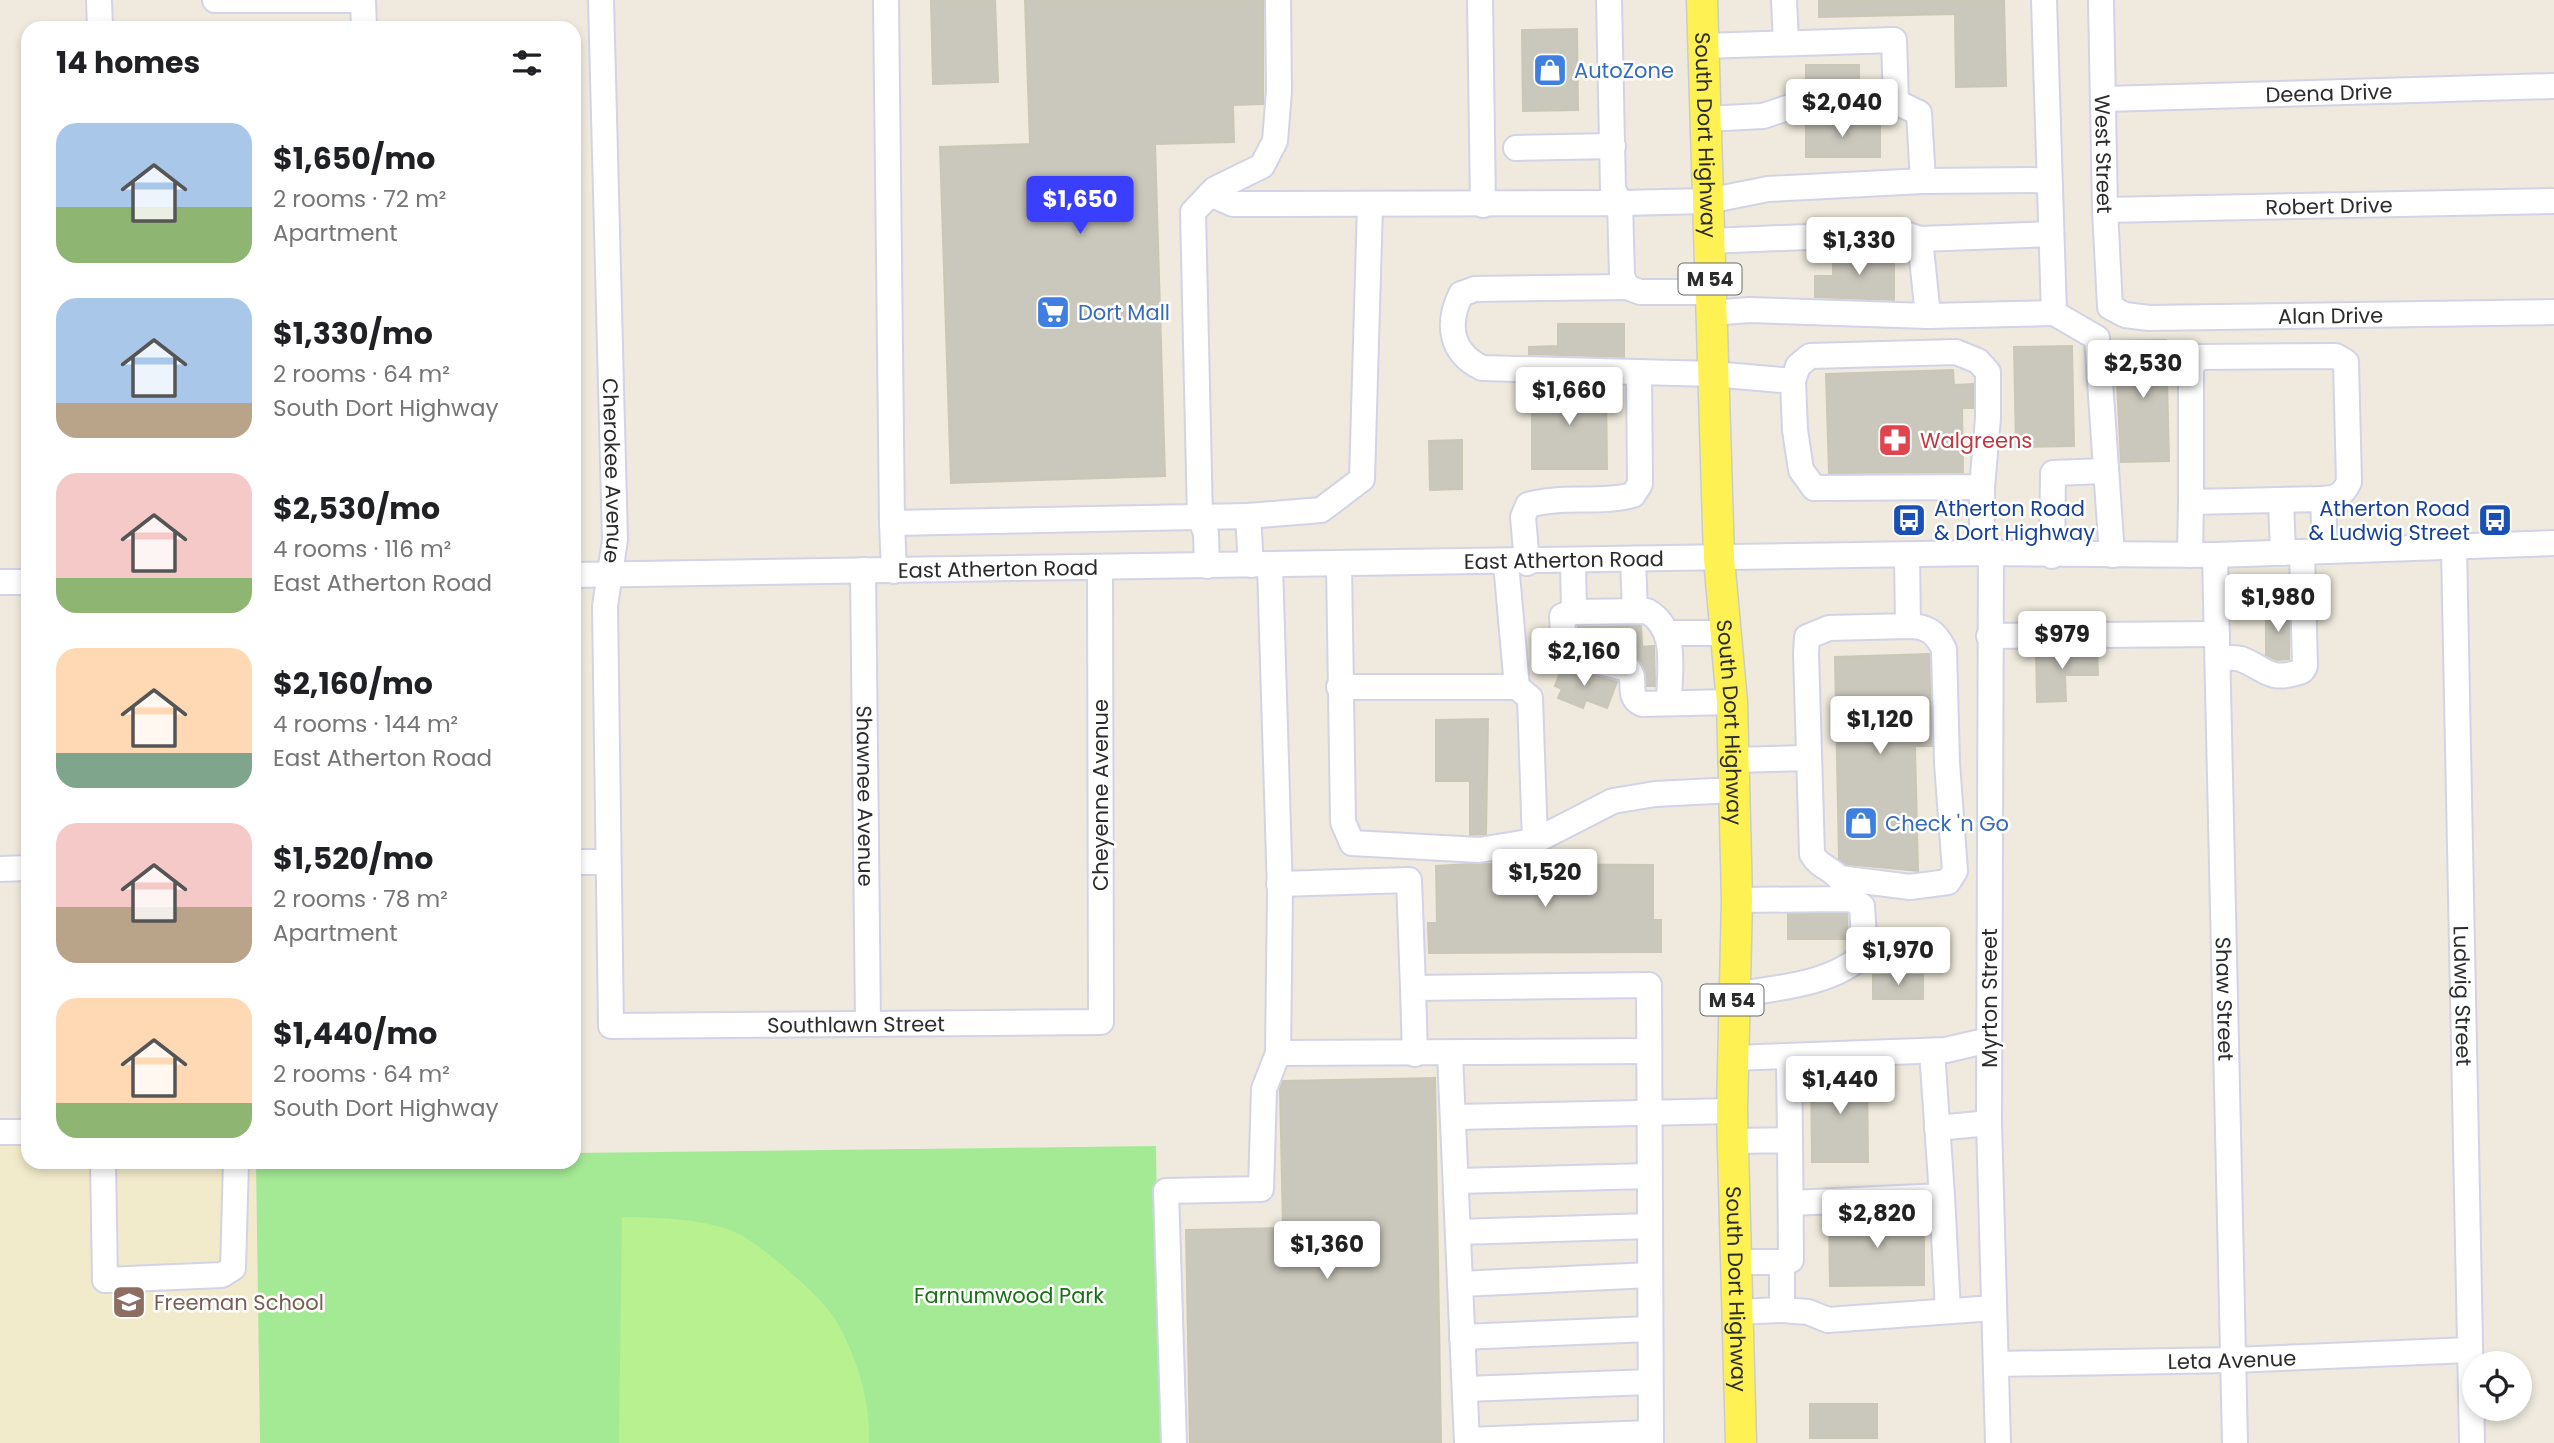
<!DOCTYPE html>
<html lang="en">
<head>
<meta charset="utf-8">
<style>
  :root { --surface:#fff; --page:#f2f2f2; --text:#202124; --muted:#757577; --accent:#3a3fff }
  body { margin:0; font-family:Poppins,sans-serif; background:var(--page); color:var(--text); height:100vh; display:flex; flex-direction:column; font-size:26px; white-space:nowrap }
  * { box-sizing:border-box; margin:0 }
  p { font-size:23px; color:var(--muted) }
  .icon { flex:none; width:38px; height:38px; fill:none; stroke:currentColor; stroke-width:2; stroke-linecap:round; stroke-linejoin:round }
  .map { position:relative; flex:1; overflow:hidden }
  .sheet { position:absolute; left:21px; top:21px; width:560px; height:1148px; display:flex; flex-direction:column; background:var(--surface); border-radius:21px; box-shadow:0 4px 10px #0003 }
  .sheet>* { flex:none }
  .buttons { position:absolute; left:2462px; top:1351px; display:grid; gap:14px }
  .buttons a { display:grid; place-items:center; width:70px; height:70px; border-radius:50%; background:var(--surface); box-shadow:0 4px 10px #0003; font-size:35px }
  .price { position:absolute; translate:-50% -60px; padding:0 16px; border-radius:7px; background:#fff; color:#222; font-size:23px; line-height:46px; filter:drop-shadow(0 2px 4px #0008) }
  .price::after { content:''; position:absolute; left:50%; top:42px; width:21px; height:16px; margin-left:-10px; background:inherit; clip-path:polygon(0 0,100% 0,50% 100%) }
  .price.current { background:var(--accent); color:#fff }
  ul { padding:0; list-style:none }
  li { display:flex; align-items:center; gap:21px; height:175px; padding:0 35px }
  li span { display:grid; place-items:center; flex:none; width:196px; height:140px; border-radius:21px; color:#555 }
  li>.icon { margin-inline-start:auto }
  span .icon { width:84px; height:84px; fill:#fffc; stroke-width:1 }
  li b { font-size:30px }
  h2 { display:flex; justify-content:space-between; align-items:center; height:84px; padding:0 35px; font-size:30px }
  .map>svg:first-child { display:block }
  .education { fill:#f2ebcb }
  .green { fill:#a4ea95 }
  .pitch { fill:#b8f290 }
  .building { fill:#cac7bc; stroke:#cbc7b6; stroke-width:2 }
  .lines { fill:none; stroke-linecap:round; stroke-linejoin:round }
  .minor-casing { stroke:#d2d3e6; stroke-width:28 }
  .major-casing { stroke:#ccc; stroke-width:33 }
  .minor { stroke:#fff; stroke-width:24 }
  .major { stroke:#fef153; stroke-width:30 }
  .labels { text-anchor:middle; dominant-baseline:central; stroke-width:5; stroke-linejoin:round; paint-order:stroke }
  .shield { fill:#fff; stroke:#6b6b6b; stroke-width:2 }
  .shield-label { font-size:19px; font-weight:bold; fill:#2c2c2c }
  .shop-label { font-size:21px; fill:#366cbe; stroke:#fff; text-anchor:start }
  .street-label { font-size:21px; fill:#2c2c2c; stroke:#fff }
  .health-label { font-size:21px; fill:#be3a42; stroke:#fff; text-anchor:start }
  .transit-label { font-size:21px; fill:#164399; stroke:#fff; text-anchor:start }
  .park-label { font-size:21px; fill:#187114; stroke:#fff }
  .education-label { font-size:21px; fill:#785e54; stroke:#fff; text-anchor:start }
</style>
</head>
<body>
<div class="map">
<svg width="2554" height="1443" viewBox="0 0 2554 1443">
  <rect width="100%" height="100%" fill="#efeadd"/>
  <polygon class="education" points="0,1145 28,1145 28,1162 256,1162 260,1443 0,1443"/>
  <polygon class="green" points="1156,1146 1160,1443 260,1443 256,1162 574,1162 574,1153"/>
  <path class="pitch" d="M622 1217C658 1218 706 1218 739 1234 762 1246 822 1297 835 1319 856 1354 871 1402 869 1443H619Z"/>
  <g class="building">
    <polygon points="931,0 995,0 998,82 933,84"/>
    <polygon points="1025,0 1263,0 1263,104 1233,105 1234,142 1155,144 1165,476 951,483 940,147 1030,144"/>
    <polygon points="1819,0 2004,0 2006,86 1956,87 1955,14 1819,17"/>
    <polygon points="1577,29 1578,110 1523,111 1522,30"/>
    <polygon points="1806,65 1859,65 1859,89 1806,91"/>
    <polygon points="1859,119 1859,124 1880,124 1880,157 1806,157 1806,121"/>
    <polygon points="1833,253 1894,253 1894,300 1815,297 1815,276 1833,276"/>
    <polygon points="1558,324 1624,324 1624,357 1529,354 1529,347 1558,346"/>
    <polygon points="2166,340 2169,461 2121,462 2115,341"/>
    <polygon points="2072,346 2074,446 2016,447 2014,347"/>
    <polygon points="1953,370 1954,385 1973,384 1973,408 1962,408 1963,472 1829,473 1826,374"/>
    <polygon points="1532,384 1606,386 1607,469 1532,469"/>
    <polygon points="1462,440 1462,489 1430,490 1429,441"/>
    <polygon points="2266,610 2289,610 2289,659 2277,660 2266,655"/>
    <polygon points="1641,626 1642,645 1598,646 1578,641 1578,627"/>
    <polygon points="1654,646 1655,686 1647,686 1645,669 1638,659 1637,647"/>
    <polygon points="2036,650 2097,650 2098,675 2065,675 2066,701 2037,702"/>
    <polygon points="1929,654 1932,746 1915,746 1918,871 1846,864 1839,859 1835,657"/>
    <polygon points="1562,667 1617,682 1607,708 1586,700 1583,708 1558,698 1562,689 1555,686"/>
    <polygon points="1488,719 1486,834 1470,835 1470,781 1436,781 1436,720"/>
    <polygon points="1470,864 1653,865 1653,920 1661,920 1661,952 1429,953 1428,923 1437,923 1436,866"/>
    <polygon points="1788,914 1847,914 1848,939 1788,939"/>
    <rect x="1873" y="975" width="50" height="24"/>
    <polygon points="1867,1069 1868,1162 1812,1162 1811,1070"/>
    <polygon points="1435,1078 1441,1443 1190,1443 1186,1230 1283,1228 1280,1089 1283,1081"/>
    <polygon points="1924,1212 1924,1285 1830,1286 1829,1216"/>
    <rect x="1810" y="1404" width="67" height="34"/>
  </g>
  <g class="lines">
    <g class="minor-casing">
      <g id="minor">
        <polyline points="99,0 100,28"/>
        <polyline points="215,0 355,0"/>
        <polyline points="363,0 364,28"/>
        <path id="s1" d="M601 0 615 540 605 606 611 1026 1101 1022 1100 569"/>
        <polyline points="886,0 892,523 1248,516 1251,565"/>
        <polyline points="1480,0 1483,205"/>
        <polyline points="1609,0 1613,189 1620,203 1708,201 1768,189 1923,181 1919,113 1896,102 1790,107 1763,116 1705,119"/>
        <polyline points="1784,0 1786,43"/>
        <polyline points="2044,0 2054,313 2097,338 2112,555"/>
        <path id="s2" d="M2101 0 2105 210 2110 307 2125 315 2149 318 2554 312"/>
        <polyline points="1703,46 1894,40 1896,102"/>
        <path id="s3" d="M2105 99 2554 86"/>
        <polyline points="1516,148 1613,146"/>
        <polyline points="1923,181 2048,180"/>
        <polyline points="1210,194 1233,204 1620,203 1622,276 1627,287 1640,292 1711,292"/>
        <path id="s4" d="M2105 210 2554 201"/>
        <polyline points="1920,239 1928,316"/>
        <polyline points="1709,241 1903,233 1920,239 2051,234"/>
        <path d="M1627 287 1475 289 1461 294C1446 325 1451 353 1482 368L1713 374 1793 381 1795 430 1801 470 1814 488 1982 487 1988 418V372L1978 361 1956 352 1810 356 1798 366 1793 381"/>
        <polyline points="1711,313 1749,310 1928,316 2054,313"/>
        <polyline points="1982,487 1982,553"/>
        <polyline points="2281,500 2283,553"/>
        <path d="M2191 502V366L2200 357 2336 356 2346 362 2349 482C2343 495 2337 498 2323 499"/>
        <polyline points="1248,516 1321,510 1362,479 1370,206"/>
        <polyline points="892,523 894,571"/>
        <path id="s5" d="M2454 548 2472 1443"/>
        <polyline points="1991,554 1989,1123 1998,1443"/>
        <path d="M1907 555 1908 626 1829 628 1807 637 1806 653 1812 854C1818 866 1831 868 1839 878L1910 887 1948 882 1955 871 1947 763 1944 649C1936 633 1928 626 1908 626"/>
        <polyline points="2190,555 2191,502 2323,499 2325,551"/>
        <path id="s6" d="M2215 555 2235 1443"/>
        <polyline points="2052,556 2053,473 2105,471"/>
        <polyline points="1633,561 1635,611"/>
        <polyline points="1573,562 1574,612"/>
        <polyline points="1506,563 1517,687"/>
        <path d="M1527 563 1523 517 1528 505C1562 495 1599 504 1633 495L1640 484 1639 372"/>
        <polyline points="1339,564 1343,822 1352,843 1479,850 1535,841 1613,801 1655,794 1734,790"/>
        <polyline points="1270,565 1280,892 1278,1053 1649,1051"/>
        <polyline points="1207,566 1206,533 1200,518 1193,212 1215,189 1262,166 1275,141 1279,91 1278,0"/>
        <path id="s7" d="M863 570 868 1022"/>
        <path id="s8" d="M574 575 1982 553 2215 555 2554 543"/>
        <polyline points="0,582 28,582"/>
        <polyline points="1669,633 1728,633"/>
        <polyline points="1989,636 2217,634"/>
        <path d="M2218 659C2225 658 2235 657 2241 659 2267 669 2268 683 2302 671L2305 666 2302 552"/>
        <polyline points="1339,687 1517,687 1530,698 1535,841"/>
        <path d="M1669 703C1669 671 1679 629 1647 611L1574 612 1562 616 1564 649 1569 654 1628 669C1638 680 1625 696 1642 704L1732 702"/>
        <polyline points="1733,760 1809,758"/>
        <polyline points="574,862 608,862"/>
        <polyline points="0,869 28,868"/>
        <polyline points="1279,884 1409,880 1413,988"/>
        <path d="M1732 995C1775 988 1833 985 1865 953L1862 906 1851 899 1737 900"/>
        <polyline points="1415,1054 1413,988 1649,985 1651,1443"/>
        <polyline points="1450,1054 1467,1443"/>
        <polyline points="1732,1058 1946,1050 1989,1040"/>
        <polyline points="1789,1058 1790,1140"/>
        <polyline points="1454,1117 1732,1111"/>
        <polyline points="1937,1128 1989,1123"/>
        <polyline points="0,1132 28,1132"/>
        <polyline points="1734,1141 1790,1140 1791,1260 1782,1262"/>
        <polyline points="103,1162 105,1280 222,1275 233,1268 236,1162"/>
        <polyline points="1456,1181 1649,1176"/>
        <polyline points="1942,1196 1948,1311"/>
        <polyline points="1791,1203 1942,1196 1932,1051"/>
        <polyline points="1458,1232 1650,1226"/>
        <polyline points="1737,1262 1782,1262 1782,1310 1738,1312"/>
        <polyline points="1460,1284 1650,1275"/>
        <polyline points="1782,1310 1808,1312 1828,1320 1994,1308"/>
        <polyline points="1462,1337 1650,1329"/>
        <path id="s9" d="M1996 1364 2233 1360 2469 1350"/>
        <polyline points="1465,1389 1650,1382"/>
        <polyline points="1467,1440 1651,1433"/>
        <polyline points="1174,1443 1166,1191 1261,1189 1264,1089 1278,1053"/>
      </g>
    </g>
    <g class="major-casing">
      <g id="major">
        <path id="s10" d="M1702 0 1719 559 1732 702 1737 900 1732 1111 1741 1443"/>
      </g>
    </g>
    <use href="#minor" class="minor"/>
    <use href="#major" class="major"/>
  </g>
  <defs>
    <g id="shop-square" transform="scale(1.75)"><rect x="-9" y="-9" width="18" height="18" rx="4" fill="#3f7fe0" stroke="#fff"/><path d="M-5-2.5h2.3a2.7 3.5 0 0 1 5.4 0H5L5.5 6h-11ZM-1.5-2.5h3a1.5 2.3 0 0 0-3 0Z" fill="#fff"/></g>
    <g id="supermarket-square" transform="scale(1.75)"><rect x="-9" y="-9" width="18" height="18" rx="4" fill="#3f7fe0" stroke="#fff"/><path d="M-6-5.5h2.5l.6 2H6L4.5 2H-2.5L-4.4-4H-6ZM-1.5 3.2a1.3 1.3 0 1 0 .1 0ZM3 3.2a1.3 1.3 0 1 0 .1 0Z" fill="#fff"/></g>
    <g id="pharmacy-square" transform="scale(1.75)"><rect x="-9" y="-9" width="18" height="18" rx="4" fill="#e0444e" stroke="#fff"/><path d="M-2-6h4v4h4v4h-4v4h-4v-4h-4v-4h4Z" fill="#fff"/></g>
    <g id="bus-square" transform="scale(1.75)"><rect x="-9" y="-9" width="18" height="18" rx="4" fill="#1a4fb4" stroke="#fff"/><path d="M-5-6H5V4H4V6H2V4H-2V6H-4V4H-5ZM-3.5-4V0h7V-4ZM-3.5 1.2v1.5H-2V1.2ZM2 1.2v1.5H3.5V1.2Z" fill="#fff"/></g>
    <g id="school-square" transform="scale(1.75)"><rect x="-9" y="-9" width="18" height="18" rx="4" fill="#8d6e63" stroke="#fff"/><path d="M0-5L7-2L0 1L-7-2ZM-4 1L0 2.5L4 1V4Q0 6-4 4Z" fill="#fff"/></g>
  </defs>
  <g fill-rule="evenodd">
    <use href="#shop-square" x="1550" y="70"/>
    <use href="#supermarket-square" x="1053" y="312"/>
    <use href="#pharmacy-square" x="1895" y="440"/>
    <use href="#bus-square" x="1909" y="520"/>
    <use href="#bus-square" x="2495" y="520"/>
    <use href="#shop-square" x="1861" y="823"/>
    <use href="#school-square" x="129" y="1302"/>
  </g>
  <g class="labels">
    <g class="shield">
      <rect x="1678.5" y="263.5" width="63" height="31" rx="5"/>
      <rect x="1700.5" y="984.5" width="63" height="31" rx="5"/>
    </g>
    <g class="shield-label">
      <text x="1710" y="279">M 54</text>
      <text x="1732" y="1000">M 54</text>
    </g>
    <g class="shop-label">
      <text x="1574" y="70">AutoZone</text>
      <text x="1078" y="312">Dort Mall</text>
      <text x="1885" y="823">Check 'n Go</text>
    </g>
    <g class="street-label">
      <text stroke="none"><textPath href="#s3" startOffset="224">Deena Drive</textPath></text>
      <text stroke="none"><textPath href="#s10" startOffset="135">South Dort Highway</textPath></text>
      <text stroke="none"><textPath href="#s2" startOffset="154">West Street</textPath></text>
      <text stroke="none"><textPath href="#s4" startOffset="224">Robert Drive</textPath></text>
      <text stroke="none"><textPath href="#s2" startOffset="530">Alan Drive</textPath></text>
      <text stroke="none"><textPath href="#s1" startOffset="471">Cherokee Avenue</textPath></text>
      <text stroke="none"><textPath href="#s8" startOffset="990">East Atherton Road</textPath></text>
      <text stroke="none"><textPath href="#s8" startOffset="424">East Atherton Road</textPath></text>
      <text stroke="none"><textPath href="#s10" startOffset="723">South Dort Highway</textPath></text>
      <text transform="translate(1100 795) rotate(-90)">Cheyenne Avenue</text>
      <text stroke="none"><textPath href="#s7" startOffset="226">Shawnee Avenue</textPath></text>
      <text stroke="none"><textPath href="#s5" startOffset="448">Ludwig Street</textPath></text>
      <text transform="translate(1989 998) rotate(-90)">Myrton Street</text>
      <text stroke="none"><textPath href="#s6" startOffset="444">Shaw Street</textPath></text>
      <text stroke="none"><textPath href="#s1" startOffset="1272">Southlawn Street</textPath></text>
      <text stroke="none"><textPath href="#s10" startOffset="1290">South Dort Highway</textPath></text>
      <text stroke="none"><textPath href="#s9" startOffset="236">Leta Avenue</textPath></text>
    </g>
    <g class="health-label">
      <text x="1920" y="440">Walgreens</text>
    </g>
    <g class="transit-label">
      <text x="1934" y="508">Atherton Road<tspan x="1934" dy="24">&amp; Dort Highway</tspan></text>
      <text x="2470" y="508" text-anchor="end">Atherton Road<tspan x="2470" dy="24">&amp; Ludwig Street</tspan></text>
    </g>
    <g class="park-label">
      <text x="1009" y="1295">Farnumwood Park</text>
    </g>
    <g class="education-label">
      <text x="154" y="1302">Freeman School</text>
    </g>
  </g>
</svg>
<div class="buttons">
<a><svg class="icon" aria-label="locate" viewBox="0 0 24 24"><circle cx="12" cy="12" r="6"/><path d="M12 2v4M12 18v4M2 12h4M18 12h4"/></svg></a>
</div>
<b class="price" style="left:1842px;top:139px">$2,040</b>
<b class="price current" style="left:1080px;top:236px">$1,650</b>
<b class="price" style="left:1859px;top:277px">$1,330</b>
<b class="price" style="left:2143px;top:400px">$2,530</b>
<b class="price" style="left:1569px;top:427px">$1,660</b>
<b class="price" style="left:2278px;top:634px">$1,980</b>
<b class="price" style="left:2062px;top:671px">$979</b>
<b class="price" style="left:1584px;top:688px">$2,160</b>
<b class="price" style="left:1880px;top:756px">$1,120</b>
<b class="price" style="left:1545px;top:909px">$1,520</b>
<b class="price" style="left:1898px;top:987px">$1,970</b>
<b class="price" style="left:1840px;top:1116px">$1,440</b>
<b class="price" style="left:1877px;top:1250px">$2,820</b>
<b class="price" style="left:1327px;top:1281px">$1,360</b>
<section class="sheet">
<h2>14 homes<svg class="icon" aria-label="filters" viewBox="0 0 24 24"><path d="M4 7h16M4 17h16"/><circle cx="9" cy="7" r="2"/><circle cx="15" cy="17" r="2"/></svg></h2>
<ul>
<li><span style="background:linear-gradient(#a9c7e8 60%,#8fb573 0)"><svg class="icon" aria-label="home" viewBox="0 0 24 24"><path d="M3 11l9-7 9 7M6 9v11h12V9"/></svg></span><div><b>$1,650/mo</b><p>2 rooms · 72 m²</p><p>Apartment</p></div></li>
<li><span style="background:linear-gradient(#a9c7e8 75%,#b9a48a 0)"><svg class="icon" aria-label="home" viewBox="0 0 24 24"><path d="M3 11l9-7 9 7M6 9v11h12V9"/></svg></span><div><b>$1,330/mo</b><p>2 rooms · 64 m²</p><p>South Dort Highway</p></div></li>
<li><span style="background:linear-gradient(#f6c9c9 75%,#8fb573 0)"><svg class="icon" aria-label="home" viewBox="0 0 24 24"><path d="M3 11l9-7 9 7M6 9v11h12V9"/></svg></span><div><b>$2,530/mo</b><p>4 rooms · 116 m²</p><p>East Atherton Road</p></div></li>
<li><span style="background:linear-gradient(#ffd9b3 75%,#7fa58c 0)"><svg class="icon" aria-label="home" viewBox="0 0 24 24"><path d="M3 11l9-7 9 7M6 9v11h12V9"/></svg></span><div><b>$2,160/mo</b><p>4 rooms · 144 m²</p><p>East Atherton Road</p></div></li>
<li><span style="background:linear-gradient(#f6c9c9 60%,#b9a48a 0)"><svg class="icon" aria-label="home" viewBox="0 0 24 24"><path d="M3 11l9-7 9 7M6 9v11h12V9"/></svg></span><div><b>$1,520/mo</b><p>2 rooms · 78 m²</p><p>Apartment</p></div></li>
<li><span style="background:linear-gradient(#ffd9b3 75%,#8fb573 0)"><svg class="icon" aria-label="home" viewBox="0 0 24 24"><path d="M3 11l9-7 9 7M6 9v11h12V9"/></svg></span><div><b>$1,440/mo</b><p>2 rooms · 64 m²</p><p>South Dort Highway</p></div></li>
</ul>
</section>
</div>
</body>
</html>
